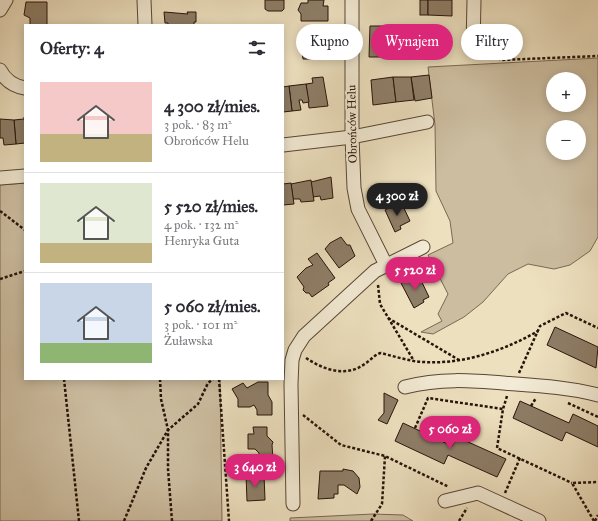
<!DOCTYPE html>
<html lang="pl">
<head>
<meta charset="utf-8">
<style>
  :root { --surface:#fff; --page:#f2f2f3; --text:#2b2b33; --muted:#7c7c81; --line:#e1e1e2; --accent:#db2777 }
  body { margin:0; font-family:"IM FELL Great Primer",serif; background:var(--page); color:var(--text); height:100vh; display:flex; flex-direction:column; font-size:15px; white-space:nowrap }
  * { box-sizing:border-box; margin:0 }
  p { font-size:13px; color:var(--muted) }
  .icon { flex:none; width:22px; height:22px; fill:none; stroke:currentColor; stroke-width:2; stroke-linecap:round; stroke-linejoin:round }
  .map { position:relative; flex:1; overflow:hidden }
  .details { position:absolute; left:24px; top:24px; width:260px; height:356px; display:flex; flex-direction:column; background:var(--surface); border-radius:0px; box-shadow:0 2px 10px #0003 }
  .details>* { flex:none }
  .top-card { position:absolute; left:296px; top:24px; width:242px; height:36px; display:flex; gap:8px }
  .controls { position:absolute; left:546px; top:72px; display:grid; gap:8px }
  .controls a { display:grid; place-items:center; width:40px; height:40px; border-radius:50%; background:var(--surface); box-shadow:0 2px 10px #0003; font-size:20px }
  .price { position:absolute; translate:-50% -34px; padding:0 9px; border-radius:14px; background:var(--accent); color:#fff; font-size:13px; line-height:26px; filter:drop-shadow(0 1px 2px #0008) }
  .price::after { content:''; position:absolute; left:50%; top:24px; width:12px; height:9px; margin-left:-6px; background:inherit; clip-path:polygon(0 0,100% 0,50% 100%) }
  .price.selected { background:#222; color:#fff }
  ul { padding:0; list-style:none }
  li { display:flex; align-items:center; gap:12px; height:100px; padding:0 16px }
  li+li { border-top:1px solid var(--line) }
  li span { display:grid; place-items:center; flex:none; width:112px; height:80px; border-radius:0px; color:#555 }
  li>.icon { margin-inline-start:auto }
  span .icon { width:48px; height:48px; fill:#fffc; stroke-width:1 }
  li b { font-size:17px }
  h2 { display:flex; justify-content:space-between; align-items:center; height:48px; padding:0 16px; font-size:17px }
  .chip { padding:0 14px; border-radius:18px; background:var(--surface); box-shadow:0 2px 10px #0003; font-size:14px; line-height:36px }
  .chip.selected { background:var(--accent); color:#fff }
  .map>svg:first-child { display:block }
  .green { fill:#ccbda0; stroke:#7a6854; fill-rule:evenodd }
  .building { fill:#8e7e68; stroke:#281309 }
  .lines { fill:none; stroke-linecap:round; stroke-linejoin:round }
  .minor-casing { stroke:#594636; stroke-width:15 }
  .path { stroke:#281309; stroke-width:2.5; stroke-dasharray:3 2; stroke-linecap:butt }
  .minor { stroke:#f3ebd5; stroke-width:13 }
  .labels { text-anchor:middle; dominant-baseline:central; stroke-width:4; stroke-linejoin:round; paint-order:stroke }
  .street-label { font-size:12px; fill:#281309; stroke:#f3ebd5 }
</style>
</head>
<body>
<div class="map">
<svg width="598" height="521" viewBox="0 0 598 521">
  <rect width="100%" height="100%" fill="#ede0bf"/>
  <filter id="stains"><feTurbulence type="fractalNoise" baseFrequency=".005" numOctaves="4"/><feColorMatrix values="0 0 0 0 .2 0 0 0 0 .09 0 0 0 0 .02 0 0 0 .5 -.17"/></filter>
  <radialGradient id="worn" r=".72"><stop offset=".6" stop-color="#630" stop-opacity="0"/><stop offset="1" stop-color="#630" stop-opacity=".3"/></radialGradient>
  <g class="green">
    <path d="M598 58V237L590 251 570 265 554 269 528 264 508 274 483 302 464 317 433 334 421 332 442 321 438 314 448 294 428 255 453 243 450 221 436 191 435 125 428 67ZM553 79H579V105H553ZM553 127H579V153H553Z"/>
    <polygon points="25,183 25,379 220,379 222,521 0,521 0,185"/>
    <polygon points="373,514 403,515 413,521 290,521 290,518"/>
  </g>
  <g class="building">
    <polygon points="265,0 284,0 284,9 282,11 268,11 265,9"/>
    <polygon points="308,0 324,0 323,6 328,6 328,21 301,21 301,14 298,10 301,3 308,3"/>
    <rect x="420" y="0" width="8" height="15"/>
    <polygon points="428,0 452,0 452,16 428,15"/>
    <polygon points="26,2 47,2 47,25 30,25 30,18 24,15"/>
    <polygon points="164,12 188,14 187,12 196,12 196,22 194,22 194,25 168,25 168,23 165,23"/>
    <polygon points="370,26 388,26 387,34 391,34 391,43 392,43 390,57 369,57"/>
    <polygon points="300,37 326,38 324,59 303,59"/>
    <polygon points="429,75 432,98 415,101 411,77"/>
    <polygon points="323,77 328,106 309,108 306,84 313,83 312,78"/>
    <polygon points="393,77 396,102 373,105 371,80"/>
    <polygon points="393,77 411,77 414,100 396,102"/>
    <polygon points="306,84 309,102 303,103 302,100 299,100 301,110 292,111 289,86"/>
    <polygon points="289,86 292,111 283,112 283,87"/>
    <polygon points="24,117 25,117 25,143 16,144 14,120 24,119"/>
    <polygon points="0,119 14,120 16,144 4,145 3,138 0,138"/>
    <polygon points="331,177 333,198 321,200 320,196 313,197 311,182"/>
    <polygon points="311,180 314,201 301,202 300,199 293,199 291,184"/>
    <polygon points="291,183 294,204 283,205 283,184"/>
    <polygon points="402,204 410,221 400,226 401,229 395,232 385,210 395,205 396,207"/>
    <polygon points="341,237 347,245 350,245 355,256 339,268 325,249 330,243"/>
    <polygon points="317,253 335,278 328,283 329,285 312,297 309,293 306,293 303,290 304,287 297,277 306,268 313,265 308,259"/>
    <polygon points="418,274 429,297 423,300 424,302 414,308 401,283"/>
    <polygon points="555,327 598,347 596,368 547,345"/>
    <polygon points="258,382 268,382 268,395 272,402 272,415 257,415 257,410 254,405 250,407 238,407 238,399 232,389 243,383 247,388"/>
    <polygon points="384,393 398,400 387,424 378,420 384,413"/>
    <polygon points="520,401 569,423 573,414 598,426 598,447 566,432 562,441 513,418"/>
    <polygon points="403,423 452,446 457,437 506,459 497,477 448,455 444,464 395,441"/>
    <polygon points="253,427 267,427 267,436 273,442 272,445 273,459 259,459 259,453 255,449 248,449 248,434 254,434"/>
    <polygon points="343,469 353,471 359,478 360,487 357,494 344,485 338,485 338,494 334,494 334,498 318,499 320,471 343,471"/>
    <polygon points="246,475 264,475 265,500 247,501"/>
  </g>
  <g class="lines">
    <g class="minor-casing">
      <g id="minor">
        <polyline points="144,0 145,25"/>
        <polyline points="352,0 352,137 354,188 358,209 386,265"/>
        <polyline points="0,10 6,0"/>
        <polyline points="473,47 474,0"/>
        <path d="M0 70C5 80 13 86 25 88"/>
        <polyline points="283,145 352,137 427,122"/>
        <polyline points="0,178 25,176"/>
        <path d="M405 387C443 377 477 381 516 384 544 386 571 388 598 395"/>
        <polyline points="445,501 478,493 539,521"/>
        <polyline points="293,504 291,384 292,360 295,350 304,336 375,271 423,247"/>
      </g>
    </g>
    <g class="path">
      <polyline points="484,52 502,60 598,56"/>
      <polyline points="0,211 25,230"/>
      <polyline points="0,279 25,271"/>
      <polyline points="378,285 380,304 414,361"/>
      <polyline points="388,318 459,360"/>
      <path d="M306 358C324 370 347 378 366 363 371 360 375 354 381 353 392 356 403 359 414 361 456 367 502 352 538 331"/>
      <polyline points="519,373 540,326 566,313 598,328"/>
      <polyline points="64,379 79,521"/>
      <polyline points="160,379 161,399 168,430 168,469 172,521"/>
      <polyline points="219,379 229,521"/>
      <polyline points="507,396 503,409 497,448 572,483"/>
      <polyline points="568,403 598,417"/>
      <polyline points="531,406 536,398"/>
      <polyline points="303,415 341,445 385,456 449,487"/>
      <polyline points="415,428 428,398 503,409"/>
      <polyline points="505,493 520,458"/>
      <polyline points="124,521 146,468 168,430 198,404 208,383 213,379"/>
      <polyline points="371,521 382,504 385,456"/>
      <polyline points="459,521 467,508"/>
      <polyline points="594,521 572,483 598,482"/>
      <polyline points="595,521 598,515"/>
    </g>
    <use href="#minor" class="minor"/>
  </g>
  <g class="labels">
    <g class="street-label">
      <text transform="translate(352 124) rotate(-91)">Obrońców Helu</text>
    </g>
  </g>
  <rect width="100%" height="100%" filter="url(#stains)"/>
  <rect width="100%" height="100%" fill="url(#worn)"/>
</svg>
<div class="controls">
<a>+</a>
<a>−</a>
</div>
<b class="price selected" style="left:397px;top:217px">4 300 zł</b>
<b class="price" style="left:415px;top:291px">5 520 zł</b>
<b class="price" style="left:450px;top:450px">5 060 zł</b>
<b class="price" style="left:255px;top:488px">3 640 zł</b>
<div class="top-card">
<a class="chip">Kupno</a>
<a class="chip selected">Wynajem</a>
<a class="chip">Filtry</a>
</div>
<section class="details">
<h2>Oferty: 4<svg class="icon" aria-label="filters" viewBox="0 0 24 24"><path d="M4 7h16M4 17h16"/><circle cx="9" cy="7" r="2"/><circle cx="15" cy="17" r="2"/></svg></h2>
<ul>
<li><span style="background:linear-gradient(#f6c9c9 65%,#c2b280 0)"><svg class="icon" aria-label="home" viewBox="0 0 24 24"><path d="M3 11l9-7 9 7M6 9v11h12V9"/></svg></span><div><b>4 300 zł/mies.</b><p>3 pok. · 83 m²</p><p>Obrońców Helu</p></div></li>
<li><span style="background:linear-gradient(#dfe7d0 75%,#c2b280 0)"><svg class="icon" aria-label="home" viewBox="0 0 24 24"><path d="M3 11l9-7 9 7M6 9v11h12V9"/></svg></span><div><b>5 520 zł/mies.</b><p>4 pok. · 132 m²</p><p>Henryka Guta</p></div></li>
<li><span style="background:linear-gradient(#c9d6e8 75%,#8fb573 0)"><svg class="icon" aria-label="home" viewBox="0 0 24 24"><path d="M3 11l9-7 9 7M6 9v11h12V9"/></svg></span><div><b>5 060 zł/mies.</b><p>3 pok. · 101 m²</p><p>Żuławska</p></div></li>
</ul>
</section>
</div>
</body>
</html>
